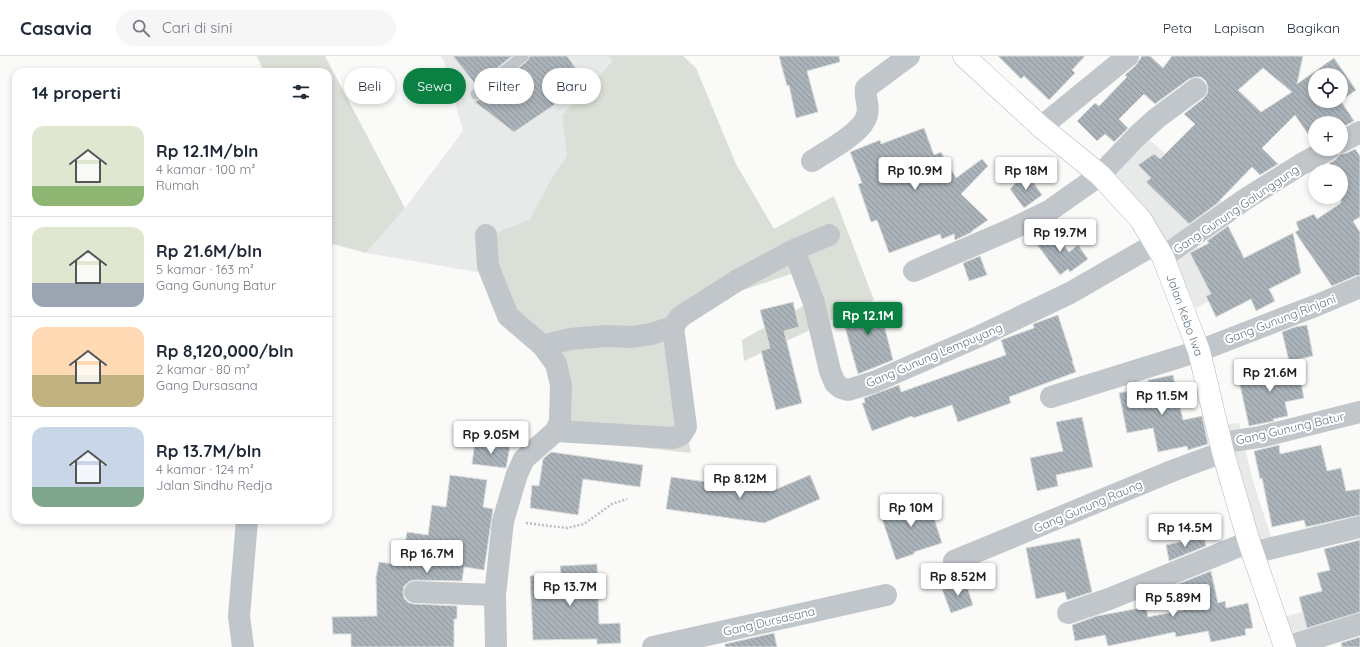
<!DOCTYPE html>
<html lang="id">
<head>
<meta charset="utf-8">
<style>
  :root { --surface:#fff; --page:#f6f6f7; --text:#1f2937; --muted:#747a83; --line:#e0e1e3; --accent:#0b8043 }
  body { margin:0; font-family:Quicksand,sans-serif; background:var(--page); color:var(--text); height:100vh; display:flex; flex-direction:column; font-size:15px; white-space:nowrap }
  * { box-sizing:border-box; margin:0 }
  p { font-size:13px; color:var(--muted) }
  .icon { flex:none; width:22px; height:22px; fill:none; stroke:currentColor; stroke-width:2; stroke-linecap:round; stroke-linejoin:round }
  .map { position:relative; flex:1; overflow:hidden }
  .side { position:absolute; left:12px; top:12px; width:320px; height:456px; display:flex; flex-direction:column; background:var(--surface); border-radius:12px; box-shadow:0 2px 6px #0003 }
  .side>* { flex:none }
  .banner { position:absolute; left:344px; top:12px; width:380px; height:36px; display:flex; gap:8px }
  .fabs { position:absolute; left:1308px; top:12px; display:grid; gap:8px }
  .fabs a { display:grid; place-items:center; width:40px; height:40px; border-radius:50%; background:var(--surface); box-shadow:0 2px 6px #0003; font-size:20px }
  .price { position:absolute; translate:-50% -34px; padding:0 9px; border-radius:4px; background:#fff; color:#222; font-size:13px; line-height:26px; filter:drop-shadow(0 1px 2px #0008) }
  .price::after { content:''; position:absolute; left:50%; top:24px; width:12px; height:9px; margin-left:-6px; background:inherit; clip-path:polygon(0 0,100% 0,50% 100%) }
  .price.selected { background:var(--accent); color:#fff }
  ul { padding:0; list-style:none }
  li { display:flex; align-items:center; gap:12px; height:100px; padding:0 20px }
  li+li { border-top:1px solid var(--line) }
  li span { display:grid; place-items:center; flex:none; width:112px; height:80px; border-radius:12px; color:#555 }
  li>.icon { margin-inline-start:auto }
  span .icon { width:48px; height:48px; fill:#fffc; stroke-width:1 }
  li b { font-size:17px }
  h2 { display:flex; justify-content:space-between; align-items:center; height:48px; padding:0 20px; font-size:17px }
  .chip { padding:0 14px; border-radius:18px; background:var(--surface); box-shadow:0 2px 6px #0003; font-size:14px; line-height:36px }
  .chip.selected { background:var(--accent); color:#fff }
  header { display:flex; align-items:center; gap:24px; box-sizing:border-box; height:56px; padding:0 20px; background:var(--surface); border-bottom:1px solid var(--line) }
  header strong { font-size:19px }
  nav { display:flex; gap:22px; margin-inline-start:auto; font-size:14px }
  .search { width:280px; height:36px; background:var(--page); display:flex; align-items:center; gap:10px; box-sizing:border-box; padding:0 14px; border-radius:22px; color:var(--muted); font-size:15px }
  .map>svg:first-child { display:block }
  .built { fill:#e8e9e9 }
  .grass { fill:#dadfd7 }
  .building { fill:url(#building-back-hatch); stroke:#dcdcda; fill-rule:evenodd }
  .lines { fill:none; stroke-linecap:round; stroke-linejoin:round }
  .secondary-casing { stroke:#b3babe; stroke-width:23 }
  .path { stroke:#bbbfc2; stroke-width:2.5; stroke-dasharray:2 2; stroke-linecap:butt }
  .lane { stroke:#c1c6ca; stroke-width:11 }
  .street { stroke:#c1c6ca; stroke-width:22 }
  .secondary { stroke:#fff; stroke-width:22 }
  .labels { text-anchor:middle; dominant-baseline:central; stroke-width:4; stroke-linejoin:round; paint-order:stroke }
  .street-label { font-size:12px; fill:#657782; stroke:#fff }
</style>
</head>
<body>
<header>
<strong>Casavia</strong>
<div class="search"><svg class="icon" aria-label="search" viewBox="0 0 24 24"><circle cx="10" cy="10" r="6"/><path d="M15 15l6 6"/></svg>Cari di sini</div>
<nav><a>Peta</a><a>Lapisan</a><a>Bagikan</a></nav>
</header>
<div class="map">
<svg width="1360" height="591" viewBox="0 0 1360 591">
  <defs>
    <pattern id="building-back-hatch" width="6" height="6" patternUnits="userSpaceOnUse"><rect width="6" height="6" fill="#aab3b9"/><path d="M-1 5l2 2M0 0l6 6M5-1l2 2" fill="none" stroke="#8e969c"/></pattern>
  </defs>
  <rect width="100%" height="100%" fill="#fafaf8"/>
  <g class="built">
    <polygon points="440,0 608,0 612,4 562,59 568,100 550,125 530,163 487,181 483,217 366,197 405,152 463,75 443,3"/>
    <polygon points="1141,77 1239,159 1195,186 1223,237 1196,252 1172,200 1102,123"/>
    <polygon points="1239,367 1252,422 1275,493 1245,493 1219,426 1206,370"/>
    <polygon points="1319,552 1328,583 1295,591 1279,562"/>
  </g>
  <g class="grass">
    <polygon points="257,0 325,0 405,152 366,197 329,187 328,183 328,16 264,16"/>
    <polygon points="608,0 683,0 696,12 736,108 774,173 834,140 874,244 744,305 742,284 805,249 794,217 734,237 719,245 668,284 691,397 555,382 549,296 483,217 487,181 530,163 550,125 567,100 562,59 612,5"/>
  </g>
  <g class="building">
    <polygon points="453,0 512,0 476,29"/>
    <polygon points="530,0 567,0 579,17 564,30 554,49 514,76 475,46 480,43 527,5"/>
    <polygon points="779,0 839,0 840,6 807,15 818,56 796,62 789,29 787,30"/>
    <polygon points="998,0 1085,0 1072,14 1075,17 1049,44 1024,20 1021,23"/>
    <path d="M1142 0H1150L1163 12 1172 0H1303L1297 28 1334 2 1356 34 1341 45V19H1315V45H1341L1354 65 1341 72V67H1315L1314 87 1295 59 1262 92 1278 108 1260 119 1252 111 1218 146H1219L1189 168 1146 126 1151 122 1138 109 1154 98 1160 103 1195 68 1184 58 1203 43 1207 38 1208 32 1206 25 1201 21H1195L1189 23 1155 48 1144 38 1119 63 1128 72 1114 86 1105 78 1097 85 1077 65 1095 47 1099 50 1127 21 1125 19 1136 9ZM1263 12 1292 36 1261 56 1238 34Z"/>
    <polygon points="924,72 934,99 941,96 956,122 982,103 988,110 961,138 988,164 972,175 972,176 955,184 954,178 942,183 940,178 889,197 877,164 871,166 858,128 862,127 850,96 880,84 881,88"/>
    <polygon points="1355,93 1360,100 1360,161 1353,165 1360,176 1360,219 1355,220 1332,230 1295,176 1299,174 1296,166 1314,158 1317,163 1341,147 1341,115 1334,115 1329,107 1335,104 1340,98 1347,97"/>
    <polygon points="1026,116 1042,139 1024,152 1010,133"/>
    <polygon points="1228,170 1244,202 1293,177 1301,217 1269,233 1275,245 1256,255 1251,243 1216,261 1206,240 1211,238 1190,197 1209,187 1207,185"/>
    <polygon points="1052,173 1069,196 1078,189 1088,203 1070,216 1068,213 1060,219 1035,186"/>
    <polygon points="980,200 987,219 969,225 963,207"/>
    <polygon points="793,246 799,271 784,275 802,347 776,354 761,295 770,292 760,254"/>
    <polygon points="887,246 892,263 883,265 893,304 858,318 841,257"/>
    <polygon points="1058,259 1073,305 1072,305 1076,316 1009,341 1011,347 958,366 952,349 913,362 912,360 872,375 862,347 865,347 864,342 899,329 901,336 1006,299 1001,284 1034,272 1033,268"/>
    <polygon points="1307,269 1313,300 1289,305 1282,276 1295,271"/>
    <polygon points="1297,308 1304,342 1285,346 1288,360 1273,363 1274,365 1249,370 1238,320"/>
    <polygon points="1173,319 1183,364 1202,360 1208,388 1188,394 1187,390 1158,396 1153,372 1127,377 1119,337 1149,331 1148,324"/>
    <polygon points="1082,361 1093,411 1056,419 1058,430 1037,435 1030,402 1063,395 1056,366"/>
    <polygon points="475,385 510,390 506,412 472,408"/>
    <polygon points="1279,389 1280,398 1321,389 1327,415 1341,412 1346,435 1360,433 1360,459 1306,471 1304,464 1272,471 1262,422 1260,423 1254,395"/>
    <polygon points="551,396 643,409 640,431 583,423 578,459 530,452 532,429 539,430 543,403"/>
    <polygon points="450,419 487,424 483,451 493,453 484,514 464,511 462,525 415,524 410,525 404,530 403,536 404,542 409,547 414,548 457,550 457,563 454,563 454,591 351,591 351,578 333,578 332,561 377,560 376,521 379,506 402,509 407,476 428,479 432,449 446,451"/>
    <polygon points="810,419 820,443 764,467 666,453 671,421 772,435"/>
    <polygon points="927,441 942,487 914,496 914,498 896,504 880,457"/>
    <polygon points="1204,481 1206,490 1169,505 1166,489"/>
    <polygon points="1080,482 1092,536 1067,544 1065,536 1036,543 1026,492"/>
    <polygon points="1360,484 1360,556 1307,572 1299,541 1322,535 1317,517 1330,514 1324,493"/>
    <polygon points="597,508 599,568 620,567 621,587 597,588 597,583 533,584 530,520 561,518 560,510"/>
    <polygon points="1211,515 1218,547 1225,545 1226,552 1248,547 1253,572 1245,573 1246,579 1211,586 1208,575 1176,581 1175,576 1108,590 1105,579 1075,585 1072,569 1097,560 1146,551 1148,561 1184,554 1178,528"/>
    <polygon points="965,525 973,549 951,557 942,533"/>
    <polygon points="774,577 777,591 725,591 725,588"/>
    <polygon points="1360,581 1360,591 1342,591 1341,587"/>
  </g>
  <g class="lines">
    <g class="secondary-casing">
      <polyline id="secondary" points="964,0 1041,71 1100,119 1141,164 1163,201 1199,295 1223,396 1249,486 1285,591"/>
    </g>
    <polyline class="path" points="526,467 567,472 584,468 612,448 627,443"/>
    <polyline class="lane" points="476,38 523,0"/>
    <g class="street">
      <polyline points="1041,71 1128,0"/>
      <polyline points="1341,86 1360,76"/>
      <path d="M812 105C827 95 863 77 867 59 870 50 864 41 866 32L909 0"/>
      <polyline points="486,179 488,210 508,260 543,290 556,308 561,329 560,365 556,375 524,403 517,418 503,465 495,539 496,591"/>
      <polyline points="794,194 814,247 830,315 835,327 841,332 848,334 874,326 980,280 1070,237 1155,188"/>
      <polyline points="1163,201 1247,142 1300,109 1329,93"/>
      <polyline points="914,215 1014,172 1049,155 1100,119 1137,80 1157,62 1196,33"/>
      <polyline points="543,290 570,283 605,280 632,281 651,278 673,271 680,261 738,224 794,194 829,179"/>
      <polyline points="1051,341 1199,295 1320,248 1360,231"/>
      <polyline points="556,375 673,382 681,379 686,371 673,271"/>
      <polyline points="1221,387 1260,381 1360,356"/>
      <polyline points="1252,497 1360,471"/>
      <polyline points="954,505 1172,415 1223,396"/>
      <polyline points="415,536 495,539"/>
      <polyline points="1068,557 1109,543 1249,486"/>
      <polyline points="243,591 239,560 247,464"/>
      <polyline points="653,591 886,539"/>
      <polyline points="1287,591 1360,568"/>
    </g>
    <use href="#secondary" class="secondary"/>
  </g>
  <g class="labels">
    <g class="street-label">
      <text transform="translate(1236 153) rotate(-34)">Gang Gunung Galunggung</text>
      <text transform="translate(1185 259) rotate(70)">Jalan Kebo Iwa</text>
      <text transform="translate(1280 263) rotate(-21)">Gang Gunung Rinjani</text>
      <text transform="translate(934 299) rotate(-23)">Gang Gunung Lempuyang</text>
      <text transform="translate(1290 372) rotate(-13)">Gang Gunung Batur</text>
      <text transform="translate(1088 450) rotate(-23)">Gang Gunung Raung</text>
      <text transform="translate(769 565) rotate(-13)">Gang Dursasana</text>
    </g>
  </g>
</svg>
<div class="fabs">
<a><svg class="icon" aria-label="locate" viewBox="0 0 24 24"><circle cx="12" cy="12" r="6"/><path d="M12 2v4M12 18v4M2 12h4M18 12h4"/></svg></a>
<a>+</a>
<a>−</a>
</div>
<b class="price" style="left:915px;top:135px">Rp 10.9M</b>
<b class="price" style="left:1026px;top:135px">Rp 18M</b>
<b class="price" style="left:1060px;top:197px">Rp 19.7M</b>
<b class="price selected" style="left:868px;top:280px">Rp 12.1M</b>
<b class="price" style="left:1270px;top:337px">Rp 21.6M</b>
<b class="price" style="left:1162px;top:360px">Rp 11.5M</b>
<b class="price" style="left:491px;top:399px">Rp 9.05M</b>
<b class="price" style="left:740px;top:443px">Rp 8.12M</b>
<b class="price" style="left:911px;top:472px">Rp 10M</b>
<b class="price" style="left:1185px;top:492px">Rp 14.5M</b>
<b class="price" style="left:427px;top:518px">Rp 16.7M</b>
<b class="price" style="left:958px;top:541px">Rp 8.52M</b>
<b class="price" style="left:570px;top:551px">Rp 13.7M</b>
<b class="price" style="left:1173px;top:562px">Rp 5.89M</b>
<div class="banner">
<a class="chip">Beli</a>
<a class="chip selected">Sewa</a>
<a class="chip">Filter</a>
<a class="chip">Baru</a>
</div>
<section class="side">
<h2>14 properti<svg class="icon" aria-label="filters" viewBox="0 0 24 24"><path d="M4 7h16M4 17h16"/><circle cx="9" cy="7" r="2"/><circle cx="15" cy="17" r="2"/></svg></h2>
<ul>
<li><span style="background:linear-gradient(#dfe7d0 75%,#8fb573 0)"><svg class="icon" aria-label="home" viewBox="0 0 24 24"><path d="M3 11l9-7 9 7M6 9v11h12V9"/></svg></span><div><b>Rp 12.1M/bln</b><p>4 kamar · 100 m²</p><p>Rumah</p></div></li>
<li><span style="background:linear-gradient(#dfe7d0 70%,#9aa5b1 0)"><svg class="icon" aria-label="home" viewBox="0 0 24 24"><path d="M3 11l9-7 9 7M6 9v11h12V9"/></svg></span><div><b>Rp 21.6M/bln</b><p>5 kamar · 163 m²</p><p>Gang Gunung Batur</p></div></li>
<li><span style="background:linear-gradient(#ffd9b3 60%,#c2b280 0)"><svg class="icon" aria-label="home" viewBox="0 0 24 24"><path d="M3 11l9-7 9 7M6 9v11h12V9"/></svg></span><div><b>Rp 8,120,000/bln</b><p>2 kamar · 80 m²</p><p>Gang Dursasana</p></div></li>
<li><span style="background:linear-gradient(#c9d6e8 75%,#7fa58c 0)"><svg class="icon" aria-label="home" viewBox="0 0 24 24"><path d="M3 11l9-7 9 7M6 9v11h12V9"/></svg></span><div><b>Rp 13.7M/bln</b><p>4 kamar · 124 m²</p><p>Jalan Sindhu Redja</p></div></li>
</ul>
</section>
</div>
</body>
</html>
